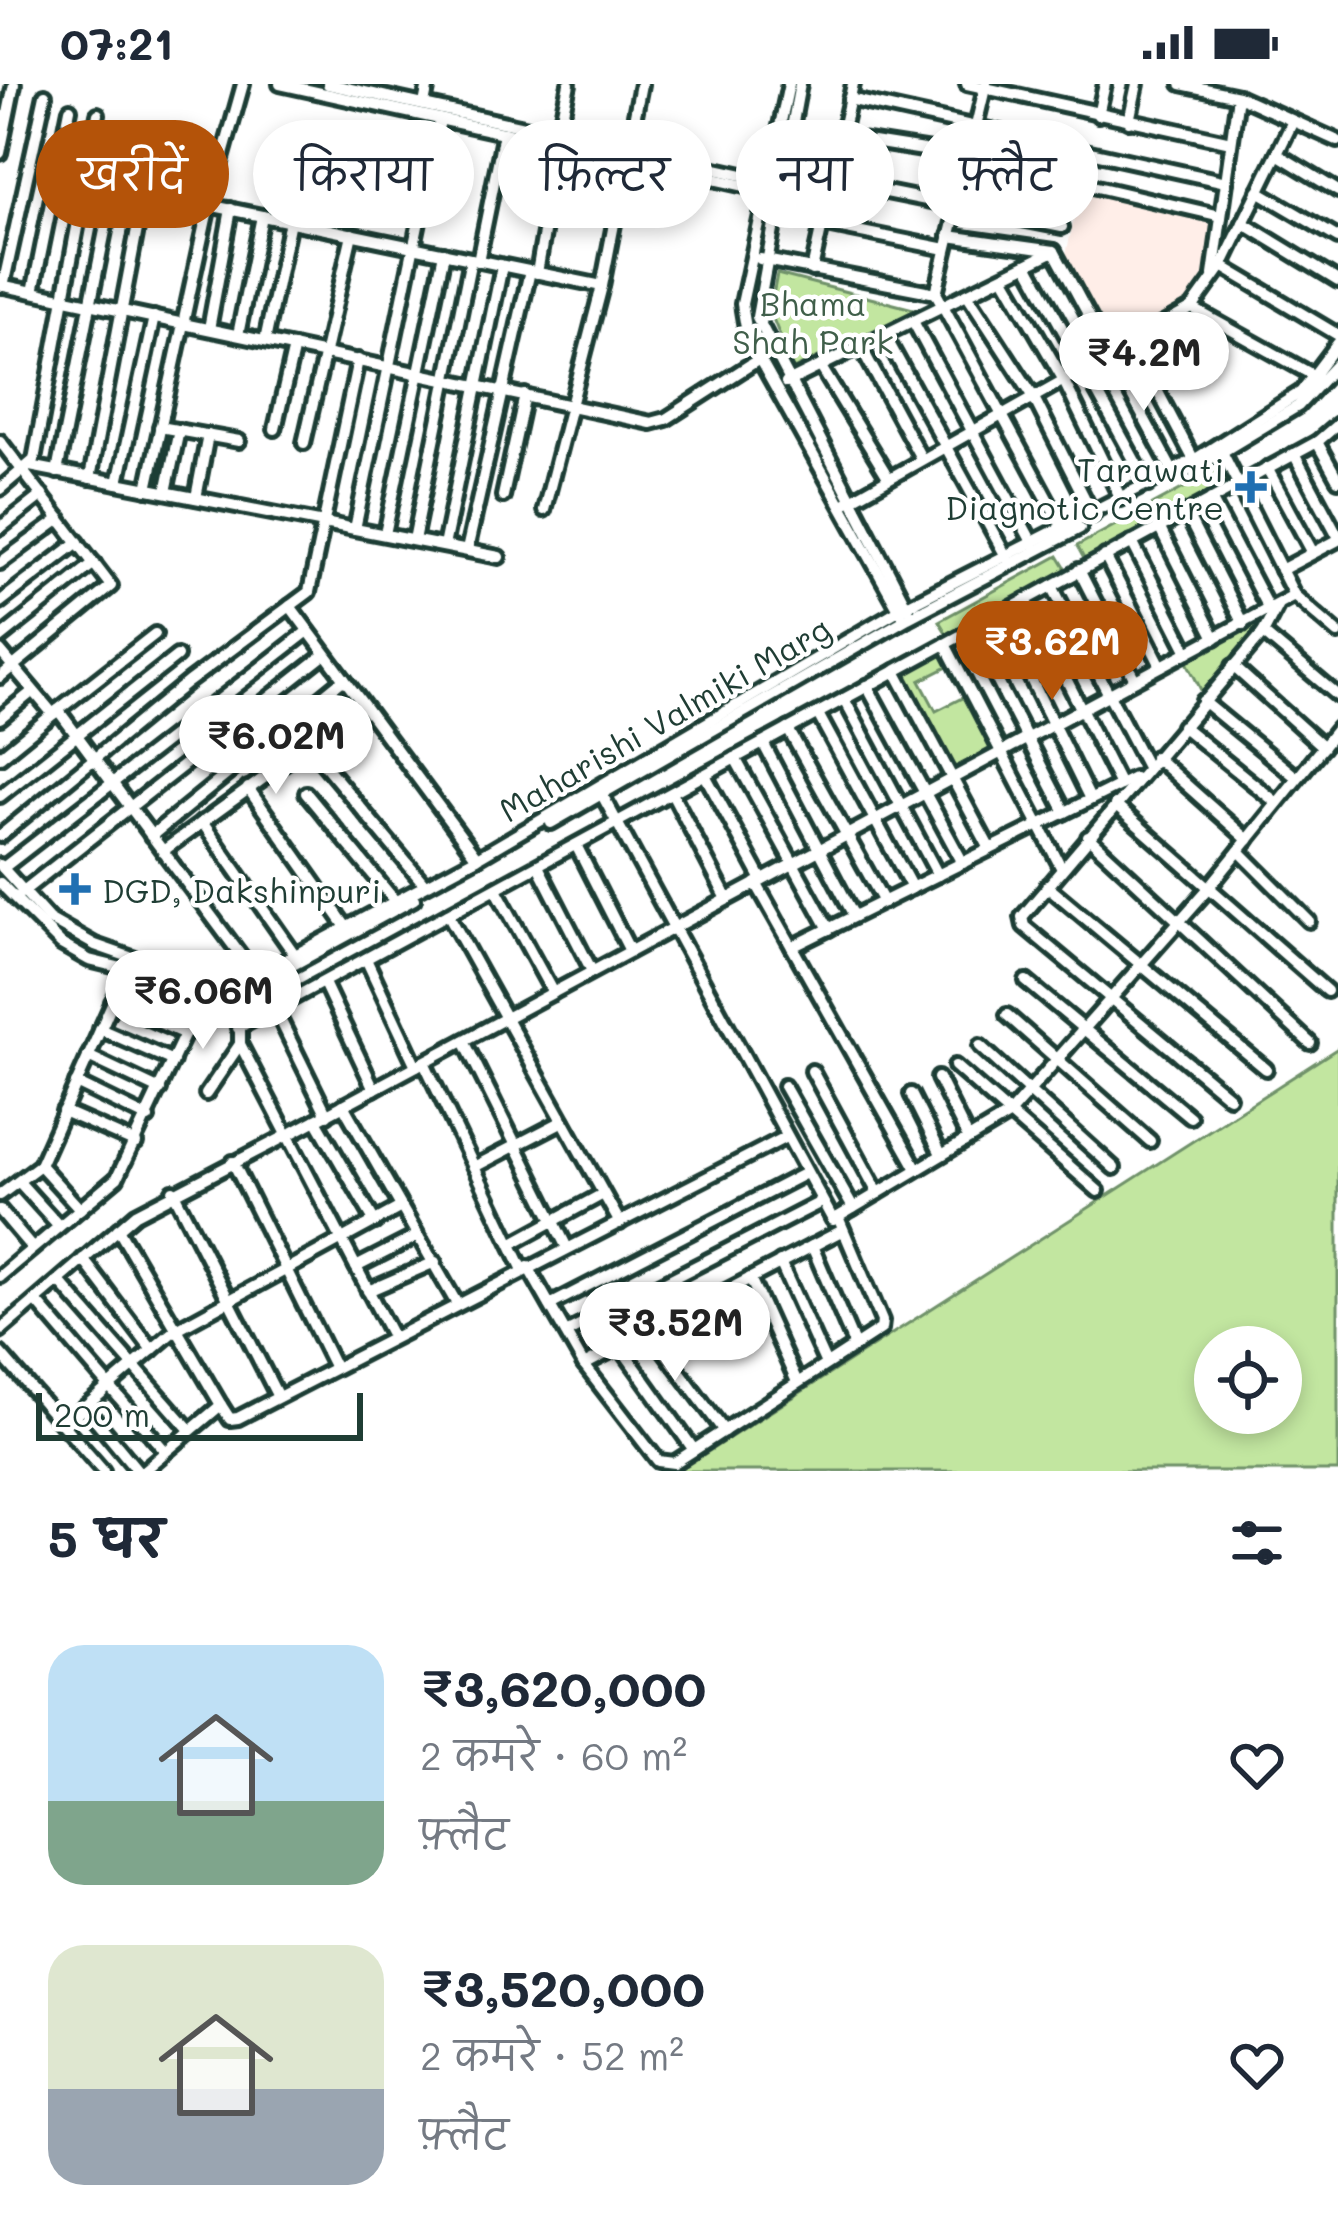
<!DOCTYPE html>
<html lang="hi">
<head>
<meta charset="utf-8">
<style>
  :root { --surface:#fff; --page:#f6f6f7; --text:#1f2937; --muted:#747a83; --accent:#b45309 }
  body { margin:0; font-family:Mali,"Playpen Sans Deva",sans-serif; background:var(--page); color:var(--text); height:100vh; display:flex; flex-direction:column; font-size:45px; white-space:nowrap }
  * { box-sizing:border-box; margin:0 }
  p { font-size:39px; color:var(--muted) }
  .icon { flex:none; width:66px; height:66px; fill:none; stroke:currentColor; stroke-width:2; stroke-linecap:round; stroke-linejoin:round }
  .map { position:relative; height:1387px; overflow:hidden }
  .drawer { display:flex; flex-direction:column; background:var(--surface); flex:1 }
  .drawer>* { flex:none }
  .banner { position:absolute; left:36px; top:36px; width:1266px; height:108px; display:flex; gap:24px }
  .buttons { position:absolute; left:1194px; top:1242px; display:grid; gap:24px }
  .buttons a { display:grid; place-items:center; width:108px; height:108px; border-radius:50%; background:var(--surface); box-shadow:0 6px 18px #0003; font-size:60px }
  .scale { position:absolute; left:36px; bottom:30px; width:327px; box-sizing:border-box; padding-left:12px; border:6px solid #1f3d34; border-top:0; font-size:33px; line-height:42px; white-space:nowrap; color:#1f3d34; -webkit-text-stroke:9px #fff; paint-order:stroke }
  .price { position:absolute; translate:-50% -102px; padding:0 27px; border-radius:42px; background:#fff; color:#222; font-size:39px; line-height:78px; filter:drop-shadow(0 3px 6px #0008) }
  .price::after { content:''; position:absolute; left:50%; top:72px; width:36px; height:27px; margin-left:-18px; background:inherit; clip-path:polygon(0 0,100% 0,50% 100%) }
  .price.active { background:var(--accent); color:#fff }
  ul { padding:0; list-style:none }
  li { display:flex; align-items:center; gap:36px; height:300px; padding:0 48px }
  li span { display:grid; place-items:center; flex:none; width:336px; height:240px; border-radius:36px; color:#555 }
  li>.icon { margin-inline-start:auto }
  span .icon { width:144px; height:144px; fill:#fffc; stroke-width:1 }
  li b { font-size:51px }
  h2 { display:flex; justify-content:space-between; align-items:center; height:144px; padding:0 48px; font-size:51px }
  .chip { padding:0 42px; border-radius:54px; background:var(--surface); box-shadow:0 6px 18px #0003; font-size:42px; line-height:108px }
  .chip.active { background:var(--accent); color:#fff }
  .status { display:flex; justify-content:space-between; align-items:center; height:84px; padding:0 60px; background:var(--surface); direction:ltr }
  .status svg { height:33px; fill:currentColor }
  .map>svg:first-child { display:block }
  .built { fill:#ffeee8 }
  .green { fill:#c2e6a0; stroke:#70926a; stroke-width:3; fill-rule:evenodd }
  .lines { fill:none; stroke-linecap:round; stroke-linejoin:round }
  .minor-casing { stroke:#1f3d34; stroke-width:20 }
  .minor { stroke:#fff; stroke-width:10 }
  .poi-dot { fill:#1f6fb2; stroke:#fff; stroke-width:4.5 }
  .labels { text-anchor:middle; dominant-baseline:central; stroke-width:9; stroke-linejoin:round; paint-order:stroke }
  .park-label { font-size:33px; fill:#405f4a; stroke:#fff }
  .poi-label { font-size:33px; fill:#1f3d34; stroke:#fff; text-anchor:end }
  .street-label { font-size:33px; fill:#1f3d34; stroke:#fff }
</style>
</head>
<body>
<div class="status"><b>07:21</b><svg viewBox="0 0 49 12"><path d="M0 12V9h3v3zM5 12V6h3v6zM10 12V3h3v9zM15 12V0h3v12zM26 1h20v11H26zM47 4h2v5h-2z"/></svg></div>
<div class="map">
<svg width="1338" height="1387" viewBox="0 0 1338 1387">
  <rect width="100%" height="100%" fill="#fff"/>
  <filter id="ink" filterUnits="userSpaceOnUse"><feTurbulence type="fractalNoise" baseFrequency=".00833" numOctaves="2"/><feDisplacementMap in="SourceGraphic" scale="24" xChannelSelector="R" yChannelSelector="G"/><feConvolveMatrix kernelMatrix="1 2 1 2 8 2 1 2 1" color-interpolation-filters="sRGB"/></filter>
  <g filter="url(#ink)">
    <polygon class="built" points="1081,104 1218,134 1210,193 1190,223 1109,264 1064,179"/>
    <g class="green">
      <polygon points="777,190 917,226 793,285 770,227"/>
      <polygon points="1226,381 1234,401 1087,480 1077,462"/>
      <polygon points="1058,472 1069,490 950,555 939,537"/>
      <polygon points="1272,527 1269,535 1204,612 1185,574"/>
      <polygon points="944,563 953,580 920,597 936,627 970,610 1000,665 953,691 898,588"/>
      <path d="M1338 964V1387H678ZM1215 1263H1281V1329H1215Z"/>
    </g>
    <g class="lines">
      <g class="minor-casing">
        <g id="minor">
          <polyline points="280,0 768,107"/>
          <polyline points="328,0 770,97"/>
          <polyline points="789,0 742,220 747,250 759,274 901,529"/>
          <polyline points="800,0 757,233 908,525"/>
          <polyline points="967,0 1231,58"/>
          <polyline points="986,0 936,209 1063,444"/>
          <polyline points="1181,0 1238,12 1338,57"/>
          <polyline points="849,15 1226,98"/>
          <polyline points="424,20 428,0"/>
          <polyline points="1098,31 1105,0"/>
          <polyline points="1129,37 1137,0"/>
          <polyline points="841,53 968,73 1221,132"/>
          <polyline points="557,55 569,0"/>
          <polyline points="0,69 14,0"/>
          <polyline points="1277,70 1338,107"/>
          <polyline points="831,97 1062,143"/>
          <polyline points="1258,107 1338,154"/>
          <polyline points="184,116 602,202"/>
          <polyline points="1243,139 1338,197"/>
          <polyline points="822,140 946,165"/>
          <polyline points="949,152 1054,167"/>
          <polyline points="760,175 936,209"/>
          <polyline points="478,177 504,49"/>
          <polyline points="1028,182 1148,401"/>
          <polyline points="1222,182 1338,251"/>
          <polyline points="812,186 853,0"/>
          <polyline points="537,189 553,97"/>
          <polyline points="1213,191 1238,12"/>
          <polyline points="1005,195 1062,293 1121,415"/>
          <polyline points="0,201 651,339 666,335 770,268"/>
          <polyline points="3,202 45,11"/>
          <polyline points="33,208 70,25"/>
          <polyline points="969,213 1032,310 1093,431"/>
          <polyline points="1192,224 1320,295"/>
          <polyline points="914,239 1033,460"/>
          <polyline points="209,245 231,125"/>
          <polyline points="238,251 262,132"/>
          <polyline points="885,252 1007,474"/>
          <polyline points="1130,255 1196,380"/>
          <polyline points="265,257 290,137"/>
          <polyline points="861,263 921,374"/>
          <polyline points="821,283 888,393"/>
          <polyline points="786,299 1054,167 1173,388"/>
          <polyline points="160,343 239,357"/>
          <polyline points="275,345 294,263"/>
          <polyline points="0,357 111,502 0,593"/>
          <polyline points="1317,358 1338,396"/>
          <polyline points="304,359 352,150"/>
          <polyline points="1220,364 1294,511 1338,549"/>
          <polyline points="1294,370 1338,452"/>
          <polyline points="30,382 499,473"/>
          <polyline points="1267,384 1313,469"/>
          <polyline points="1192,386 1298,322 1338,279"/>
          <polyline points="57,388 120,71"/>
          <polyline points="90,394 148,87"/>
          <polyline points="118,399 154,233"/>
          <polyline points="0,405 34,376 98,30"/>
          <polyline points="147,405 209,121 243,0"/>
          <polyline points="166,408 179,346"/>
          <polyline points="503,412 525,311"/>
          <polyline points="196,414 208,351"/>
          <polyline points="1211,415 1269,526"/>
          <polyline points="842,421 1192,224 1222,182 1293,37"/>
          <polyline points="544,426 602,202 641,0"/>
          <polyline points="1186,429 1243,540"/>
          <polyline points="1159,443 1215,554"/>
          <polyline points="0,444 42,411"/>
          <polyline points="355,445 440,36"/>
          <polyline points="385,450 444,169"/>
          <polyline points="414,456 471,175"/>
          <polyline points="1132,458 1188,568"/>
          <polyline points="444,462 502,182"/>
          <polyline points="467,466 530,187"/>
          <polyline points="1105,472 1161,582"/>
          <polyline points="0,479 60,435"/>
          <polyline points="1079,486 1135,596"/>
          <polyline points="1281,486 1338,456"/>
          <polyline points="1052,502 1147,683"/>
          <polyline points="1026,516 1120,701"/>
          <polyline points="0,518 78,458"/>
          <polyline points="290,522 477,774"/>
          <polyline points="999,530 1090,715"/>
          <polyline points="971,546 1065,728"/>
          <polyline points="1263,549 1338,612"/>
          <polyline points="155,550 58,626 256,892"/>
          <polyline points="0,554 94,479"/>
          <polyline points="945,560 1062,785"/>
          <polyline points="0,567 53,630"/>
          <polyline points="1233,582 1323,663"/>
          <polyline points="895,587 990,765"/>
          <polyline points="867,602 963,779"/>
          <polyline points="844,615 938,791"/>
          <polyline points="1203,617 1297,694"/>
          <polyline points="818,630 912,804"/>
          <polyline points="0,634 33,607"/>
          <polyline points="1182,642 1277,719"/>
          <polyline points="788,645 884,818"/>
          <polyline points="763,659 854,832"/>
          <polyline points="308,661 425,801"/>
          <polyline points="0,673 58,626"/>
          <polyline points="1155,673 1248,756"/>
          <polyline points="735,674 829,845"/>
          <polyline points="705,691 762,796"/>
          <polyline points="248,704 346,843"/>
          <polyline points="600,707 833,1136 1007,1032 1208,805 1338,644"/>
          <polyline points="306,709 395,817"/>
          <polyline points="672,709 727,815"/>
          <polyline points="0,712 177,572"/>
          <polyline points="1115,721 1327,907"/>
          <polyline points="202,738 295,871"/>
          <polyline points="551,739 908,534 1080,444"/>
          <polyline points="0,752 188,598 309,508 358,276"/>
          <polyline points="151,752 344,595"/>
          <polyline points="1088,753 1310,959"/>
          <polyline points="576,761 630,867"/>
          <polyline points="163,767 363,622"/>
          <polyline points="1239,767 1309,837"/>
          <polyline points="0,781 49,835 95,861 204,899 256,892 477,774 897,527 1194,376 1301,308 1338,259"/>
          <polyline points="538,782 592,887"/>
          <polyline points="3,784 308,547"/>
          <polyline points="0,799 61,860 89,876 216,907 256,901 414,815"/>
          <polyline points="756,799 917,1085"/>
          <polyline points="1047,802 1266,985"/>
          <polyline points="496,805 553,909"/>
          <polyline points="21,809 325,570"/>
          <polyline points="448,830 620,1139"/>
          <polyline points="792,863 1134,694"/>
          <polyline points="366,875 416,982"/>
          <polyline points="1026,897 1190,1033"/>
          <polyline points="324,899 374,1005"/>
          <polyline points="231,902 240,922 240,960 392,1252"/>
          <polyline points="112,918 185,950"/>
          <polyline points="275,925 327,1031"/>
          <polyline points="1007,931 1150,1057"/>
          <polyline points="238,944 1317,358 1338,340"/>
          <polyline points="100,945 173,977"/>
          <polyline points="464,957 567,1164"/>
          <polyline points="980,962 1114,1084"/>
          <polyline points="88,972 160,1006"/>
          <polyline points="424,978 523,1186"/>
          <polyline points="955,982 1098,1107"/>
          <polyline points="812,987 878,1109"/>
          <polyline points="938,994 968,1054"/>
          <polyline points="76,999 148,1034"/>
          <polyline points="784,1002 853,1124"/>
          <polyline points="206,1010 240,960"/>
          <polyline points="911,1010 941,1070"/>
          <polyline points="1229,1013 1024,842 1022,833 1263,549 1277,522"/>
          <polyline points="343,1021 457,1220"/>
          <polyline points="63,1027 136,1059"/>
          <polyline points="316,1036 375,1138"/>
          <polyline points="233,1078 334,1282"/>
          <polyline points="40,1081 80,1125"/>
          <polyline points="474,1083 563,1037"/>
          <polyline points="21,1100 59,1142"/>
          <polyline points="173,1107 277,1311"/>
          <polyline points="0,1111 40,1081 127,886"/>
          <polyline points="0,1126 32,1164"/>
          <polyline points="118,1145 221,1321"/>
          <polyline points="511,1160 603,1110"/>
          <polyline points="812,1162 855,1262"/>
          <polyline points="83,1175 152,1266"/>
          <polyline points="780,1178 826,1280"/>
          <polyline points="356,1183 417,1152"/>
          <polyline points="528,1183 584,1281 843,1146"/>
          <polyline points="0,1192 117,1094 206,905"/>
          <polyline points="750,1194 797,1298"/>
          <polyline points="59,1197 190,1346"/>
          <polyline points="368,1207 435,1178"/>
          <polyline points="37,1218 165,1367"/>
          <polyline points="550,1221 806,1089"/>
          <polyline points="648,1245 724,1347"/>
          <polyline points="0,1247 136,1130 288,1051 1294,511"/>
          <polyline points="566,1249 821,1118"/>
          <polyline points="619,1261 694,1366"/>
          <polyline points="0,1269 103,1387"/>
          <polyline points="584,1281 658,1377 674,1379 881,1245 882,1237 838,1133"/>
          <polyline points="85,1323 138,1387"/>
          <polyline points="64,1341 175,1246 399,1124"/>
          <polyline points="143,1387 221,1321 230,1335 238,1334 786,1053"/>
        </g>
      </g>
      <use href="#minor" class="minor"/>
    </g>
  </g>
  <g class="poi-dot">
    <path d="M1245 385h12v12h12v12h-12v12h-12v-12h-12v-12h12z"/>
    <path d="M69 787h12v12h12v12h-12v12h-12v-12h-12v-12h12z"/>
  </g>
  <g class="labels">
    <g class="park-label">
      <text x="813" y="218">Bhama<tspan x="813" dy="38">Shah Park</tspan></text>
    </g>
    <g class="poi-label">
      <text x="1224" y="384">Tarawati<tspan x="1224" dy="38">Diagnotic Centre</tspan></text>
      <text x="102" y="805" text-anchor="start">DGD, Dakshinpuri</text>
    </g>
    <g class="street-label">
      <text transform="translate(664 634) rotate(-30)">Maharishi Valmiki Marg</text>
    </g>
  </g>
</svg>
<div class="buttons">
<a><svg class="icon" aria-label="locate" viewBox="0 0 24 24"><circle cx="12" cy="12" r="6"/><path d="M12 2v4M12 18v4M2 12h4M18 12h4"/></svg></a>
</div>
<div class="scale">200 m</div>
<b class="price" style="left:1144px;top:330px">₹4.2M</b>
<b class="price active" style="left:1052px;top:619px">₹3.62M</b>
<b class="price" style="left:276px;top:713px">₹6.02M</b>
<b class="price" style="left:203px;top:968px">₹6.06M</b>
<b class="price" style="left:675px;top:1300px">₹3.52M</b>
<div class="banner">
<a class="chip active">खरीदें</a>
<a class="chip">किराया</a>
<a class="chip">फ़िल्टर</a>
<a class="chip">नया</a>
<a class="chip">फ़्लैट</a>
</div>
</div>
<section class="drawer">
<h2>5 घर<svg class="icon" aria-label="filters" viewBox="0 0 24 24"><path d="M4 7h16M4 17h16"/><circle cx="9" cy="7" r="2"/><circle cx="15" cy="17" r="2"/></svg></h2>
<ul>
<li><span style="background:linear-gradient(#bfe0f5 65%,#7fa58c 0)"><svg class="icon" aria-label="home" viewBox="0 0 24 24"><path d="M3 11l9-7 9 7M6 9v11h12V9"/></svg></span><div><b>₹3,620,000</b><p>2 कमरे · 60 m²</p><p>फ़्लैट</p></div><svg class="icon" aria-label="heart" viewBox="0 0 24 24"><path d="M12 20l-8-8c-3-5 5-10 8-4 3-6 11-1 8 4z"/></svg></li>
<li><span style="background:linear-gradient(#dfe7d0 60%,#9aa5b1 0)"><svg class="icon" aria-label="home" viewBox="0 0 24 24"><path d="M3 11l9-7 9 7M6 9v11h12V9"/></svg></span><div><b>₹3,520,000</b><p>2 कमरे · 52 m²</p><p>फ़्लैट</p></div><svg class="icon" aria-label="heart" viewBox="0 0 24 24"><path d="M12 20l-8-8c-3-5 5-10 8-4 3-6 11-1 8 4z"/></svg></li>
</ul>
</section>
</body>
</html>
